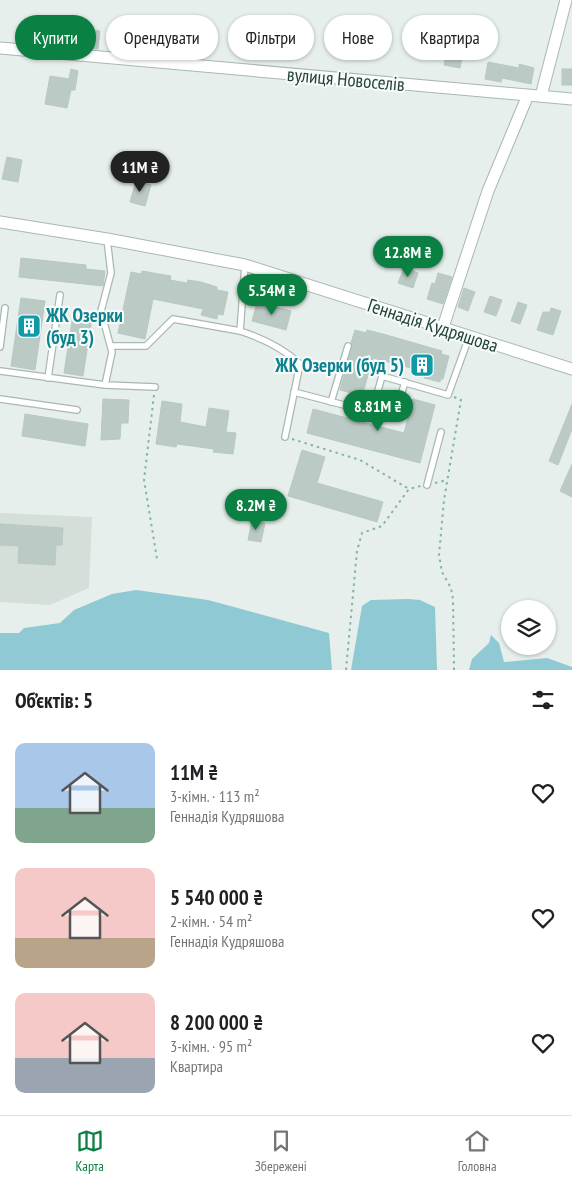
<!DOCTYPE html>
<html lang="uk">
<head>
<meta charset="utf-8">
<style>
  :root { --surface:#fff; --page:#f6f6f6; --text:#202124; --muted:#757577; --line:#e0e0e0; --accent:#0b8043 }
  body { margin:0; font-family:"PT Sans Narrow",sans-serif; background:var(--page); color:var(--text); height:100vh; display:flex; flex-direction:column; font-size:19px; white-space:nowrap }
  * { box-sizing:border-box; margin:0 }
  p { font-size:16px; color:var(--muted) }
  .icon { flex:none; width:28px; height:28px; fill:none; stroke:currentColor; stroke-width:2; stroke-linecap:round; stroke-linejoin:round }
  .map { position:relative; height:670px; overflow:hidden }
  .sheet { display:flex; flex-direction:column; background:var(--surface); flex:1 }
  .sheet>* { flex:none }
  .guide { position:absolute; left:15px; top:15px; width:542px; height:45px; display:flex; gap:10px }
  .fabs { position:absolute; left:501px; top:600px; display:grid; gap:10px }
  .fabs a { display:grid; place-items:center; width:55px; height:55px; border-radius:50%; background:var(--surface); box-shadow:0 1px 4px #0004; font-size:25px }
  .price { position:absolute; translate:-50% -42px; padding:0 11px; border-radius:18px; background:var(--accent); color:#fff; font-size:16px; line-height:32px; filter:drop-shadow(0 1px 2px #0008) }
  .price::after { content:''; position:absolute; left:50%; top:30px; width:15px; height:11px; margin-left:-8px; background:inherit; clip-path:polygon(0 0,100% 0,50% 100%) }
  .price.on { background:#222; color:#fff }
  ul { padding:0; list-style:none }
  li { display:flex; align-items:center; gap:15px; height:125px; padding:0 15px }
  li span { display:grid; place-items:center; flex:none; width:140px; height:100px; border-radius:10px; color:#555 }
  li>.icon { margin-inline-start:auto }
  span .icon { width:60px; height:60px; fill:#fffc; stroke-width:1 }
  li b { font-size:21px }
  h2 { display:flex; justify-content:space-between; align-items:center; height:60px; padding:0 15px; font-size:21px }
  .chip { padding:0 18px; border-radius:22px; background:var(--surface); box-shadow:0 1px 4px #0004; font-size:18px; line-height:45px }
  .chip.on { background:var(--accent); color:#fff }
  .tab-bar { display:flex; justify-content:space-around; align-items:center; height:70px; border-top:1px solid var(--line); background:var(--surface); font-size:14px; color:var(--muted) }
  .tab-bar a { display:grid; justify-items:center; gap:2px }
  .tab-bar .on { color:var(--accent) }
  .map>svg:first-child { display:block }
  .built { fill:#d4dfda }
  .water { fill:#8ec9d4 }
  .building { fill:#bbcac4; stroke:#b8c9c2 }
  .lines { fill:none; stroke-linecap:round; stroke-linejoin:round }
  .service-casing { stroke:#a8b8b2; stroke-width:8 }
  .minor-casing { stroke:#a8b8b2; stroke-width:13 }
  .path { stroke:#86b3a5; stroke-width:2; stroke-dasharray:2.5 4; stroke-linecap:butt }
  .service { stroke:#fff; stroke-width:5.5 }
  .minor { stroke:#fff; stroke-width:11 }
  .labels { text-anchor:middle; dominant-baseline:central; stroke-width:4; stroke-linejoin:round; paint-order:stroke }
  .street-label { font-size:19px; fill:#24423a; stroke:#f7fbf9 }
  .culture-label { font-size:19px; font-weight:bold; fill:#0d838f; stroke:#f7fbf9; text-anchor:start }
</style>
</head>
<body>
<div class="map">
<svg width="572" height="670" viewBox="0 0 572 670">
  <rect width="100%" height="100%" fill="#e6efeb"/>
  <polygon class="built" points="0,513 92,517 89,588 50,605 0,602"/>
  <g class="water">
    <polygon points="136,590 208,600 329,633 332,670 0,670 0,633 19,633 24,628 60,623 74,610 112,594"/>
    <polygon points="408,599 420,600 435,607 437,670 351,670 362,606 371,600"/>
    <polygon points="491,635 499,643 504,662 547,658 572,667 572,670 469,670 472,659 489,643"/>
  </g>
  <g class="building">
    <polygon points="85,29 100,31 98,49 82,48"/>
    <polygon points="146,29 160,31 159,48 144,47"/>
    <polygon points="447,49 463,51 460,68 444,65"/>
    <polygon points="488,62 519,68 519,64 534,68 531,84 502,78 501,82 485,79"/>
    <polygon points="71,69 78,71 75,90 71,90 67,108 45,104 50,76 69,79"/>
    <rect x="562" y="69" width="10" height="16"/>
    <polygon points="7,157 22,160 18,182 2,179"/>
    <polygon points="136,181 151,185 145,206 130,202"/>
    <polygon points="21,258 86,265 86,269 105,271 103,286 19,277"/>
    <polygon points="404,268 418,273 413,288 398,283"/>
    <polygon points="142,271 171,276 170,280 187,283 188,280 201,282 217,287 217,290 228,292 223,315 218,314 217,319 201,315 203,309 153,299 145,339 118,333 131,272 141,274"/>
    <polygon points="438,273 452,277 443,304 427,299 432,283 435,284"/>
    <polygon points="464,288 475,292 468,311 458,307"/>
    <polygon points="490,296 502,300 496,316 484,312"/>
    <polygon points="21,298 45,301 35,370 11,366"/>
    <polygon points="257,302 291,311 286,330 252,321"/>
    <polygon points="518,302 527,305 520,324 511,321"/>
    <polygon points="551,308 561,311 553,335 537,330 543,312 550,312"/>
    <polygon points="73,315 92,318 83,376 64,373"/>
    <polygon points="355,330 366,333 367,330 383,334 442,351 441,354 449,356 443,379 441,379 440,382 424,378 425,374 421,373 422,371 373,358 362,396 340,390 352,347 351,343"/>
    <polygon points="103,399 129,400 128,423 121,423 120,439 101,440"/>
    <polygon points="413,399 435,405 420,463 307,433 313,409 404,433"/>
    <polygon points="162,401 182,404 180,422 206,427 209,408 229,411 226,432 236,433 233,454 213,452 214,449 177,444 176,447 156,444"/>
    <polygon points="572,404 572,429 558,465 549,461"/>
    <polygon points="25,414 88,424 85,446 22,436"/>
    <polygon points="302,450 325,457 317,483 383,502 377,522 288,496"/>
    <polygon points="572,464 572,497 560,491"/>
    <polygon points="252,520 265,523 261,542 248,540"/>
    <polygon points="0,524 63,528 62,545 56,545 55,565 18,563 19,546 0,545"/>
  </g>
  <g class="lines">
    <g class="service-casing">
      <g id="service">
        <path d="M245 265 240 331C262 338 283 348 300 364L285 437"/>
        <polyline points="111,346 146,346 173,319 240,331"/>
        <polyline points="0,347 5,308"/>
        <polyline points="0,371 105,385 155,387"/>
        <polyline points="48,378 60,295"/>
        <polyline points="105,385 112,352 101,311 111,273 107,239"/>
        <polyline points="294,392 394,418 405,382"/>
        <polyline points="0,399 77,410"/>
        <polyline points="331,402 348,346"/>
        <polyline points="372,412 382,376 448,395 469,337"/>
        <polyline points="427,485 441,432"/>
      </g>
    </g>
    <g class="minor-casing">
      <g id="minor">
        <polyline points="0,48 572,99"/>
        <polyline points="541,96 566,0"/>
        <polyline points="0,222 107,239 245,265 572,369"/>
        <polyline points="443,327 488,191 528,95"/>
      </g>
    </g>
    <g class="path">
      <polyline points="154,395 144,480 157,559"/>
      <polyline points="454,397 461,400 444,500 439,555 442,572 451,588 453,599 454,670"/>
      <polyline points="292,439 360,460 409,489"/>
      <polyline points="435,483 447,480"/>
      <polyline points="346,670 357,551 362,533 382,526 409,489 421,486"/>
    </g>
    <use href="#service" class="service"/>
    <use href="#minor" class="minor"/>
  </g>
  <defs>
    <g id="building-square" transform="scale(1.25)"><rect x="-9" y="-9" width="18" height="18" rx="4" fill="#0f9aa8" stroke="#f7fbf9"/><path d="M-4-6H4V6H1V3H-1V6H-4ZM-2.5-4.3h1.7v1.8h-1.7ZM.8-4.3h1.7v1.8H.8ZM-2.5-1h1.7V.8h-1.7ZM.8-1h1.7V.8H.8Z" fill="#fff"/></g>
  </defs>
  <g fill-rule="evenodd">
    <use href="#building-square" x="29" y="326"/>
    <use href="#building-square" x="422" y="365"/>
  </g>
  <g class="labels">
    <g class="street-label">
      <text transform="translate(346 79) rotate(5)">вулиця Новоселів</text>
      <text transform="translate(433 325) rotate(18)">Геннадія Кудряшова</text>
    </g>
    <g class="culture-label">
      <text x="46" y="315">ЖК Озерки<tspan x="46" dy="22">(буд 3)</tspan></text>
      <text x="404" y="365" text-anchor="end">ЖК Озерки (буд 5)</text>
    </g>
  </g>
</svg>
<div class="fabs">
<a><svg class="icon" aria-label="layers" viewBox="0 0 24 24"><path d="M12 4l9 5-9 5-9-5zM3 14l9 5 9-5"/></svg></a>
</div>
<b class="price on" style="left:140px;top:193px">11M ₴</b>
<b class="price" style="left:408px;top:278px">12.8M ₴</b>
<b class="price" style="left:272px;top:316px">5.54M ₴</b>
<b class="price" style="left:378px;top:432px">8.81M ₴</b>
<b class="price" style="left:256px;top:531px">8.2M ₴</b>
<div class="guide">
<a class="chip on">Купити</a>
<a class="chip">Орендувати</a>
<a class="chip">Фільтри</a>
<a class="chip">Нове</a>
<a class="chip">Квартира</a>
</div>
</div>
<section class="sheet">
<h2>Об’єктів: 5<svg class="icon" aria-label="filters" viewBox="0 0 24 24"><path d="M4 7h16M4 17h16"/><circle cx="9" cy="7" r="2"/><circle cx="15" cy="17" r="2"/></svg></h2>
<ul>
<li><span style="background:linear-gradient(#a9c7e8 65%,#7fa58c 0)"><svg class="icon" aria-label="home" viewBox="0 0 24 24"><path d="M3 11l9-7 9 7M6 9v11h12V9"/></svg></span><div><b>11M ₴</b><p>3-кімн. · 113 m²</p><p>Геннадія Кудряшова</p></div><svg class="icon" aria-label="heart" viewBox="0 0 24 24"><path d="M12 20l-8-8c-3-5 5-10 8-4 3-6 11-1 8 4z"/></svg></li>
<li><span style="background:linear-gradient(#f6c9c9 70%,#b9a48a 0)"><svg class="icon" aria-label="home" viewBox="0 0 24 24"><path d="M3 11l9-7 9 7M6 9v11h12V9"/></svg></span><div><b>5 540 000 ₴</b><p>2-кімн. · 54 m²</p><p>Геннадія Кудряшова</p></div><svg class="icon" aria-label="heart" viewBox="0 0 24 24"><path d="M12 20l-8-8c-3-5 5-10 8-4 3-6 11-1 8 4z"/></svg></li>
<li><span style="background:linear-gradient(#f6c9c9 65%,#9aa5b1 0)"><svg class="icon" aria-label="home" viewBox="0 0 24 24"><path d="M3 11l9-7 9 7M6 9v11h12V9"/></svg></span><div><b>8 200 000 ₴</b><p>3-кімн. · 95 m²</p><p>Квартира</p></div><svg class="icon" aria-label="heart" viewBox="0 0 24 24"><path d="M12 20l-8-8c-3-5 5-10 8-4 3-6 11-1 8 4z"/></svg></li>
</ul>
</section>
<nav class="tab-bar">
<a class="on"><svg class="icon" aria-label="map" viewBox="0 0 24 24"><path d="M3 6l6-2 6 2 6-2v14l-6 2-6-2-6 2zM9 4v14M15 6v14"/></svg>Карта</a>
<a><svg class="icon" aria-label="saved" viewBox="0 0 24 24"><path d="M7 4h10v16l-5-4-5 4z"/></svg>Збережені</a>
<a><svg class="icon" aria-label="home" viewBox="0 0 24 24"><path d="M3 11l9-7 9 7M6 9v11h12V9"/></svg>Головна</a>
</nav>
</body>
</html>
